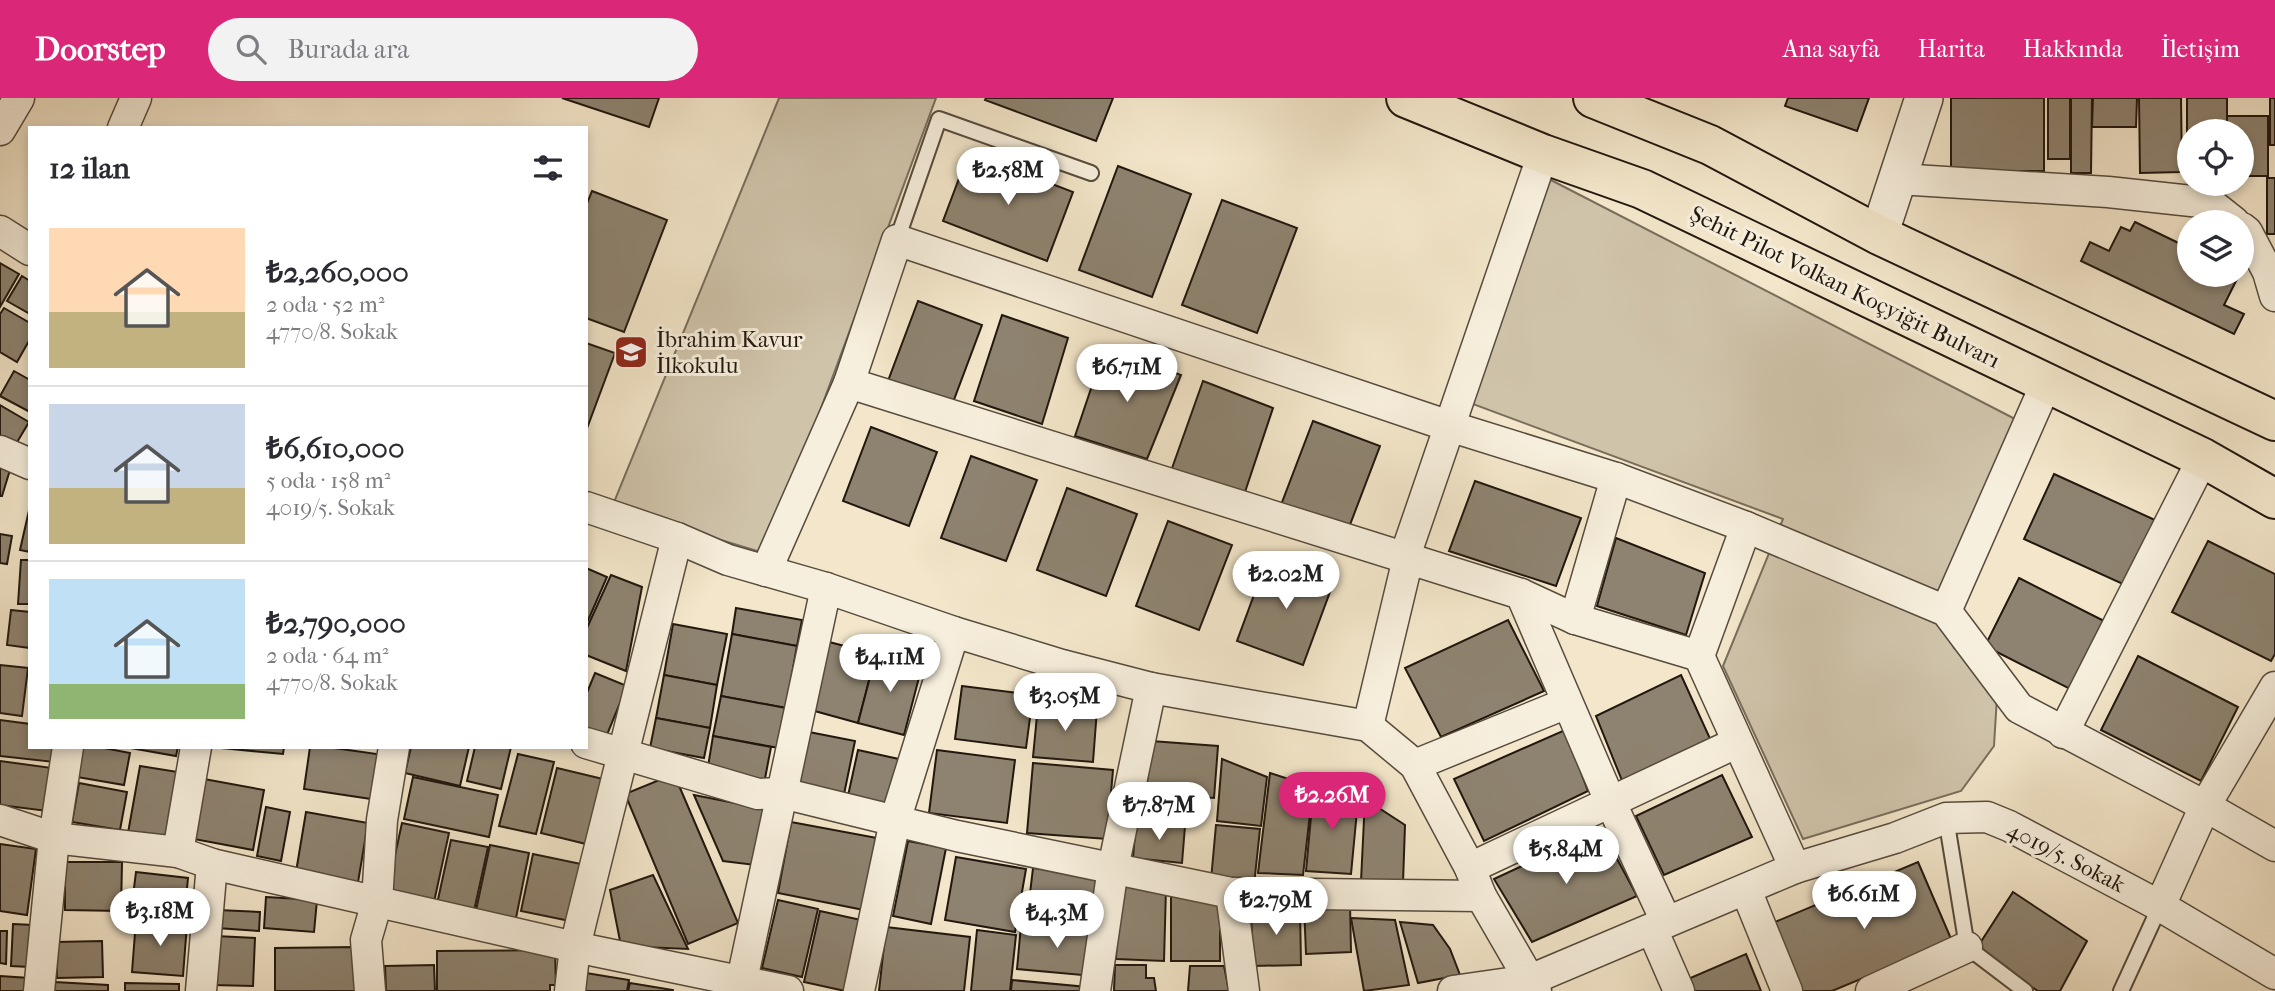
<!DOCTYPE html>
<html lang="tr">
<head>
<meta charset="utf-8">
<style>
  :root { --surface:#fff; --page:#f2f2f3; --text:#2b2b33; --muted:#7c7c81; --line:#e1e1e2; --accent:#db2777 }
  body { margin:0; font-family:"IM FELL French Canon",serif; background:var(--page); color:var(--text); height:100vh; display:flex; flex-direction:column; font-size:26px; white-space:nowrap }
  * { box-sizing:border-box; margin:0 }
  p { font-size:23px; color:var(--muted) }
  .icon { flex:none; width:38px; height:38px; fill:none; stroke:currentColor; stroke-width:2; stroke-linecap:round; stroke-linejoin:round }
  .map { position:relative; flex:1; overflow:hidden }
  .panel { position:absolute; left:28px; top:28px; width:560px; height:623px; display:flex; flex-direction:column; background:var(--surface); border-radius:0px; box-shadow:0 4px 10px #0003 }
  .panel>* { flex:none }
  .buttons { position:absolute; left:2177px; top:21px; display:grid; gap:14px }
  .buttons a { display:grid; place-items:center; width:77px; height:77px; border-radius:50%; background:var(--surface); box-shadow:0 4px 10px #0003; font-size:35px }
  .price { position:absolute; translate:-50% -60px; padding:0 16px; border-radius:24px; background:#fff; color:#222; font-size:23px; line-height:46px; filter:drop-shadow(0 2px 4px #0008) }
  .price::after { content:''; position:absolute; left:50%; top:42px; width:21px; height:16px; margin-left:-10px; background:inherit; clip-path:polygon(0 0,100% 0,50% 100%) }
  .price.current { background:var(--accent); color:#fff }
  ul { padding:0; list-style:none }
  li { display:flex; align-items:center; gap:21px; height:175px; padding:0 21px }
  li+li { border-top:2px solid var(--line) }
  li span { display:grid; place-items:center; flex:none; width:196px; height:140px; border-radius:0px; color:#555 }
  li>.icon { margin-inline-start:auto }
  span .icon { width:84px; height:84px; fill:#fffc; stroke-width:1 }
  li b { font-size:30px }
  h2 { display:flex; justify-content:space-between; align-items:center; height:84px; padding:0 21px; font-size:30px }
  header { display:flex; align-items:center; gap:42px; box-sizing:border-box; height:98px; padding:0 35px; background:var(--accent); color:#fff }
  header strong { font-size:33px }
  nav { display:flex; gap:38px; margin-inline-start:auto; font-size:24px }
  .search { width:490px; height:63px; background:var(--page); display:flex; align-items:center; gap:18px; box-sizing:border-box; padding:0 24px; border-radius:38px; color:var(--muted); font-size:26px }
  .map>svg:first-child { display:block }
  .green { fill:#cfc3aa; stroke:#786d5c; stroke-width:2 }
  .building { fill:#8e8370; stroke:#21170e; stroke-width:2 }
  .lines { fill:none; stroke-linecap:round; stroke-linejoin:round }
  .service-casing { stroke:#564b3d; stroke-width:18 }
  .minor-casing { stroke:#564b3d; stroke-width:33 }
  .tertiary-casing { stroke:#564b3d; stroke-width:40 }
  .primary-casing { stroke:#21170e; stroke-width:42 }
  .service { stroke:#f7efdd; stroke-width:14 }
  .minor { stroke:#f7efdd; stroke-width:30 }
  .tertiary { stroke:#f7efdd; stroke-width:37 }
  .primary { stroke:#f3e6ca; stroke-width:38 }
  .labels { text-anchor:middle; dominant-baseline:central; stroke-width:6; stroke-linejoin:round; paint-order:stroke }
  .street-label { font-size:23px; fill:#21170e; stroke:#f7efdd }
  .poi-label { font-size:23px; fill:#21170e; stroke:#f7efdd; text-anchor:start }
</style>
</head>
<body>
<header>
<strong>Doorstep</strong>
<div class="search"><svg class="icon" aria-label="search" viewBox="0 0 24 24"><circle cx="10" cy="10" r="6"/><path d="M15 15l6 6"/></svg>Burada ara</div>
<nav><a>Ana sayfa</a><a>Harita</a><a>Hakkında</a><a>İletişim</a></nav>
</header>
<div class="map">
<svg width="2275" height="893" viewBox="0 0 2275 893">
  <rect width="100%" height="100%" fill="#f3e6ca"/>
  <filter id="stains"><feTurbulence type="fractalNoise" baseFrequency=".00286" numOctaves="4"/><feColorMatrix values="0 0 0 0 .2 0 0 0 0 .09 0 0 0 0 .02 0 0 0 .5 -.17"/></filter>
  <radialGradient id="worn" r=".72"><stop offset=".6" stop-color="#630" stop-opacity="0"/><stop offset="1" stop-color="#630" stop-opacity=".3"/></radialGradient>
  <g class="green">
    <polygon points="779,0 936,0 767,456 612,409"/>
    <polygon points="1545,79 2019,323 1936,500 1954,550 1998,582 1994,648 1961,693 1803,741 1723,568 1783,421 1462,302"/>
  </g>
  <g class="building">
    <polygon points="562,0 659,0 649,29"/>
    <polygon points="986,0 1113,0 1096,43 985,2"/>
    <polygon points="1788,0 1869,0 1857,33 1785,8"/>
    <rect x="1951" y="0" width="93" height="73"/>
    <rect x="2048" y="0" width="22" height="61"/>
    <polygon points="2071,0 2092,0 2091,75 2071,75"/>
    <polygon points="2093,0 2137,0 2136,29 2092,29"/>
    <polygon points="2139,0 2181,0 2182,74 2140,75"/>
    <polygon points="2187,0 2227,0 2227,33 2189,33 2189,74 2187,74"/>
    <rect x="2270" y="0" width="5" height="47"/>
    <polygon points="2227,18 2268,18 2268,78 2242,78 2242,33 2227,33"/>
    <polygon points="969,54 1073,94 1047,163 943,123"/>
    <polygon points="1118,68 1191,96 1152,199 1079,172"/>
    <rect x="2267" y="80" width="8" height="56"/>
    <polygon points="592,93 667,122 624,234 586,220 586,108"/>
    <polygon points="1222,102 1297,130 1257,235 1182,207"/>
    <polygon points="2135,124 2189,150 2189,177 2239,177 2224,207 2244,216 2234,236 2081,163 2090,144 2109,153 2121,129 2130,133"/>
    <polygon points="0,165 19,176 0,209"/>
    <polygon points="22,178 30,183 30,216 7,203"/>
    <polygon points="918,203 982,227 952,307 888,283"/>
    <polygon points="4,210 30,225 30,241 17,264 0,254 0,216"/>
    <polygon points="1002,217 1068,240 1042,326 974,303"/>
    <polygon points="586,245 615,255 586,333"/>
    <polygon points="1105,249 1181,277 1147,361 1075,338"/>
    <polygon points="14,273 30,282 30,314 0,298"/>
    <polygon points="1203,283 1273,310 1244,397 1171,373"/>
    <polygon points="0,307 29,324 16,346 0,337"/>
    <polygon points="1313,323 1380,348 1348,432 1281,407"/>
    <polygon points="871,329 937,354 909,428 843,403"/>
    <polygon points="971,358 1037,382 1006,463 941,440"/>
    <polygon points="0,369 10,372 2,398 0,398"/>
    <polygon points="2054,376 2155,422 2125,487 2024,441"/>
    <polygon points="1475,383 1581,420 1556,488 1449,453"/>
    <polygon points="1067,390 1137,416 1106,498 1037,472"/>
    <polygon points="30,408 30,454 20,452"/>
    <polygon points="1168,423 1232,447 1199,532 1136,508"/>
    <polygon points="0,436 12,438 7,466 0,465"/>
    <polygon points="1616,440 1705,475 1686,537 1597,508"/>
    <polygon points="2208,443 2275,476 2275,556 2271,563 2172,514"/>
    <polygon points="1268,459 1334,483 1303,567 1237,543"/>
    <polygon points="21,462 30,462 30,506 18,506"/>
    <polygon points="586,470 607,479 586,527"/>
    <polygon points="611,477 642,489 626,573 586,557 586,532"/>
    <polygon points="2019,480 2114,528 2080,596 1985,548"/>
    <polygon points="736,510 802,522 797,548 732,536"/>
    <polygon points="11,512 30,514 30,550 7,547"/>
    <polygon points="1508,522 1544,593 1441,639 1405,570"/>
    <polygon points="673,526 727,536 717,587 664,577"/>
    <polygon points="732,536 797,548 786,610 721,598"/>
    <polygon points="829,544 876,556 858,625 811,612"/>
    <polygon points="876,556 922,568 904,637 858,625"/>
    <polygon points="2138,558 2238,609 2201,683 2101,632"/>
    <polygon points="0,567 28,570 22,618 0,615"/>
    <polygon points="595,575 627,588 604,644 586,637 586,597"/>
    <polygon points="664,577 717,587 710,630 656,620"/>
    <polygon points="1681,577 1712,645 1623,685 1596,618"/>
    <polygon points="962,588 1033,597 1026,650 955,641"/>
    <polygon points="721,598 786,610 779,650 713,638"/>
    <polygon points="1038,607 1097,611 1093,664 1033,659"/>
    <polygon points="656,620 710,630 704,660 650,650"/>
    <polygon points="0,622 30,626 30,649 56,649 54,664 0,658"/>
    <polygon points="1565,632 1588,693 1484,743 1454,681"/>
    <polygon points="809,634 855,643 843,701 797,691"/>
    <polygon points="713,638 771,649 763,691 706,681"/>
    <polygon points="1151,643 1218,648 1214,700 1146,694"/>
    <polygon points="83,649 99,649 130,655 124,687 77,679"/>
    <polygon points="125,649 178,649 176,658"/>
    <polygon points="211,649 284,649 283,656"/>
    <polygon points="310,649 327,649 384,657 378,702 304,691"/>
    <polygon points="411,649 469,649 460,688 405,675"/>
    <polygon points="475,649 511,649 501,691 467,683"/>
    <polygon points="858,652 899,661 887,716 846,707"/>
    <polygon points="937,652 1015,662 1007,725 929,715"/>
    <polygon points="518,656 554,664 536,736 499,728"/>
    <polygon points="1222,661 1267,679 1261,728 1217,723"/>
    <polygon points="0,663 52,670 47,713 0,707"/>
    <polygon points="1033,665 1113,672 1107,741 1027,735"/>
    <polygon points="140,668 178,674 166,741 128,735"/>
    <polygon points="557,670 603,681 586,746 541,735"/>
    <polygon points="1270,675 1313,689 1303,777 1258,775"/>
    <polygon points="674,676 738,825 688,846 625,696"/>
    <polygon points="1722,677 1752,739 1664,777 1636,718"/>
    <polygon points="413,679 498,697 489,739 404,721"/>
    <polygon points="204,681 264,692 253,752 194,741"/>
    <polygon points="79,685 127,694 120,732 72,724"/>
    <polygon points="1314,686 1358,702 1351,776 1306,773"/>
    <polygon points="694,697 765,711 755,767 723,763"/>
    <polygon points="1365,701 1405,727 1403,785 1361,783"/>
    <polygon points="266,709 290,714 281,763 257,758"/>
    <polygon points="306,714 368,725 357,790 295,780"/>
    <polygon points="791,724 877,740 864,812 778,795"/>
    <polygon points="1136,724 1185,728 1182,765 1133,760"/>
    <polygon points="402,725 449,735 434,804 387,794"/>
    <polygon points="1216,727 1260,731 1254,787 1211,782"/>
    <polygon points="1601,731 1637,798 1532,844 1494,781"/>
    <polygon points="451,742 488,749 474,813 437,806"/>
    <polygon points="908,743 946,750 931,826 893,818"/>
    <polygon points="0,746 36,751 27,817 0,813"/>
    <polygon points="490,747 529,755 515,825 475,817"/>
    <polygon points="533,756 581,766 570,823 521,813"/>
    <polygon points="956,759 1026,771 1015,834 945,822"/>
    <polygon points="65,764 122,764 121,813 65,812"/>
    <polygon points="1918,764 1952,843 1832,893 1802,893 1775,824"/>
    <polygon points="1033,770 1101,777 1095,828 1027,821"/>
    <polygon points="136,774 188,780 185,811 132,806"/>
    <polygon points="653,777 688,851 621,848 610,792"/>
    <polygon points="1119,788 1166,790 1164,863 1116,861"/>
    <polygon points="2013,794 2087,843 2060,893 2038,893 1975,853"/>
    <rect x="1171" y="798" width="49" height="65"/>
    <polygon points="266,799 317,802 314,834 264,830"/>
    <polygon points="778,802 818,811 802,879 762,870"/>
    <polygon points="1350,805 1351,854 1306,856 1304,807"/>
    <polygon points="1300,811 1301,867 1253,868 1251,812"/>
    <polygon points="218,812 260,814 259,833 217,830"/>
    <polygon points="820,813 861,822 845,893 804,884"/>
    <polygon points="1351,820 1395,822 1409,887 1364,893"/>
    <polygon points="136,822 187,826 183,878 132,874"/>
    <polygon points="1400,824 1433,827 1450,851 1460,877 1418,885"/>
    <polygon points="13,826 33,827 30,869 11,868"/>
    <polygon points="1021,827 1097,834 1093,878 1017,871"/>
    <polygon points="886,829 970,839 964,893 879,893"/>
    <polygon points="977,832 1016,837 1010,893 971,893"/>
    <polygon points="0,833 7,833 6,866 0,865"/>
    <polygon points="216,838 255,840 253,888 213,887"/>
    <polygon points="102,843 103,879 57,880 56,844"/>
    <polygon points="357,849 357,893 275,893 275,850"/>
    <polygon points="555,852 556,887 550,887 550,893 437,893 437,853"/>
    <polygon points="1746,856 1761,893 1693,893 1688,881"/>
    <polygon points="434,867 435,893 386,893 385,868"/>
    <polygon points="1115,867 1146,867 1146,880 1154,880 1156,893 1114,893"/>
    <polygon points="1190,868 1224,868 1229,893 1188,893"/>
    <polygon points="586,875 629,882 627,893 584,893"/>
    <polygon points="0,878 29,880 28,893 0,893"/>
    <polygon points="1012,882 1087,889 1086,893 1011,893"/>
    <polygon points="54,884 108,887 108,893 54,893"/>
    <polygon points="125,885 179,886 179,893 125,893"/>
    <polygon points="630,885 673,892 673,893 628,893"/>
  </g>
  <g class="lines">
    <g class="service-casing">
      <g id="service">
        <polyline points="897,142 939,21 1091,75"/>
        <polyline points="1946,720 1967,849 2025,893"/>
        <polyline points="2121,893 2160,808"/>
      </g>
    </g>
    <g class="minor-casing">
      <g id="minor">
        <polyline points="123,30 136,0"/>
        <polyline points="0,32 19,0"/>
        <polyline points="1898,81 2108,94 2210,105 2234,124"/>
        <polyline points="2242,130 2247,134 2268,174 2275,198"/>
        <polyline points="0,133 30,152"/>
        <polyline points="849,285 1521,496 1610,703 1666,823"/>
        <polyline points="0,353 30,366"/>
        <polyline points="586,409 677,440 728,462 826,490 954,534 1062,567 1151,590 1368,628 1415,667 1470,770 1481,798 1536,893"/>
        <polyline points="1746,429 1946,513 2019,610 2205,708 2275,748"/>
        <polyline points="766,473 849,285 897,142 1449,328 1616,380 1746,429 1699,558"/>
        <polyline points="1521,496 1575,521 1699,558 1795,770"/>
        <polyline points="1946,513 2046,286"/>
        <polyline points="1575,521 1616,380"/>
        <polyline points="1368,628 1406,469 1404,461 1543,56"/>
        <polyline points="2063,635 2203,360"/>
        <polyline points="586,645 758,696 782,695 957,738 1231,795 1244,893"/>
        <polyline points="196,649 178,754 212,766 201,893"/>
        <polyline points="1415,667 1567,605"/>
        <polyline points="0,722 54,740 178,754"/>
        <polyline points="212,766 575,849 788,893"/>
        <polyline points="1470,770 1736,645"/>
        <polyline points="1746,792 1787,893"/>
        <polyline points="1231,795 1481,798"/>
        <polyline points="2160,808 2205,708 2275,589"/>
        <polyline points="1652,831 1679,893"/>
        <polyline points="39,893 54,740 68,649"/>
        <polyline points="370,893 366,842 377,804 382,722 394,649"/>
        <polyline points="570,893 575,849 582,820 677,440"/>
        <polyline points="742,893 742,882 826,490"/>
        <polyline points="859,893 895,723 954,534"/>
        <polyline points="1095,893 1113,770 1151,590"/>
        <polyline points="1453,893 1530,882 1795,770 1895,740 1946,720 1987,719 2009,728 2160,808 2275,876"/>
        <polyline points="1871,893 1967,849"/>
      </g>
    </g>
    <g class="tertiary-casing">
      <polyline id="tertiary" points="1879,137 1924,0"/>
    </g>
    <g class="primary-casing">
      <g id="primary">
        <polyline points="1406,0 1543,56 1642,91 2203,360 2275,401"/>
        <polyline points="1593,0 1710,47 1879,137 2275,323"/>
      </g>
    </g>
    <use href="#service" class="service"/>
    <use href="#minor" class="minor"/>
    <use href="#tertiary" class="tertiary"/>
    <use href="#primary" class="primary"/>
  </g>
  <defs>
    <g id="school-square" transform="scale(1.75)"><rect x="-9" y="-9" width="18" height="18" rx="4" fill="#8f2418" stroke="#f7efdd"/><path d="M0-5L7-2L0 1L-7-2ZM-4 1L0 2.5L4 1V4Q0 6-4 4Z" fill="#fff"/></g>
  </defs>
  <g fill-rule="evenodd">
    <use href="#school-square" x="631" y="254"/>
  </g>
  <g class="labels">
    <g class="street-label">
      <text transform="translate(1845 189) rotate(26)">Şehit Pilot Volkan Koçyiğit Bulvarı</text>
      <text transform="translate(2066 759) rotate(27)">4019/5. Sokak</text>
    </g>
    <g class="poi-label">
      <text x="656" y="241">İbrahim Kavur<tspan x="656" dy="26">İlkokulu</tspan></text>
    </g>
  </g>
  <rect width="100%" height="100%" filter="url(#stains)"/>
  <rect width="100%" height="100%" fill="url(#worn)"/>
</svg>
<div class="buttons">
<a><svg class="icon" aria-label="locate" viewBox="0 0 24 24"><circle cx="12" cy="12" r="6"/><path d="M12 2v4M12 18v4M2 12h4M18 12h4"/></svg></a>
<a><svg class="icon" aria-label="layers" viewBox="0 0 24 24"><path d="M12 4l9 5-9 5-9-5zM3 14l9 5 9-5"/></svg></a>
</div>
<b class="price" style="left:1008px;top:109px">₺2.58M</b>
<b class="price" style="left:1127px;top:306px">₺6.71M</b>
<b class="price" style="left:1286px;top:513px">₺2.02M</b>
<b class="price" style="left:890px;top:596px">₺4.11M</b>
<b class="price" style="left:1065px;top:635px">₺3.05M</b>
<b class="price current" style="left:1332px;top:734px">₺2.26M</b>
<b class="price" style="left:1159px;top:744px">₺7.87M</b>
<b class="price" style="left:1566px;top:788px">₺5.84M</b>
<b class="price" style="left:1864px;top:833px">₺6.61M</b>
<b class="price" style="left:1276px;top:839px">₺2.79M</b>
<b class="price" style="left:160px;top:850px">₺3.18M</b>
<b class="price" style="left:1057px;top:852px">₺4.3M</b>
<section class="panel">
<h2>12 ilan<svg class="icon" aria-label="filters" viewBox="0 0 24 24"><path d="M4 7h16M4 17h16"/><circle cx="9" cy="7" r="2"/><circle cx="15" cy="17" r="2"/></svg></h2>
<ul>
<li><span style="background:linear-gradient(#ffd9b3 60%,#c2b280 0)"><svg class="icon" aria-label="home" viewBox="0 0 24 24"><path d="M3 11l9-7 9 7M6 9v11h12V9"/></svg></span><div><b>₺2,260,000</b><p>2 oda · 52 m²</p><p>4770/8. Sokak</p></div></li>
<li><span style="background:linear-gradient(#c9d6e8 60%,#c2b280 0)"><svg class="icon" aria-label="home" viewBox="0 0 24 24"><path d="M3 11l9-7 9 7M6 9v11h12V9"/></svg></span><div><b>₺6,610,000</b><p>5 oda · 158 m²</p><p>4019/5. Sokak</p></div></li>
<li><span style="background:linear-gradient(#bfe0f5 75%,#8fb573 0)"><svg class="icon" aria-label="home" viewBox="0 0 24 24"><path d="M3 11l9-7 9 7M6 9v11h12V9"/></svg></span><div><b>₺2,790,000</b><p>2 oda · 64 m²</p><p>4770/8. Sokak</p></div></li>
</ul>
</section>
</div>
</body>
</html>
